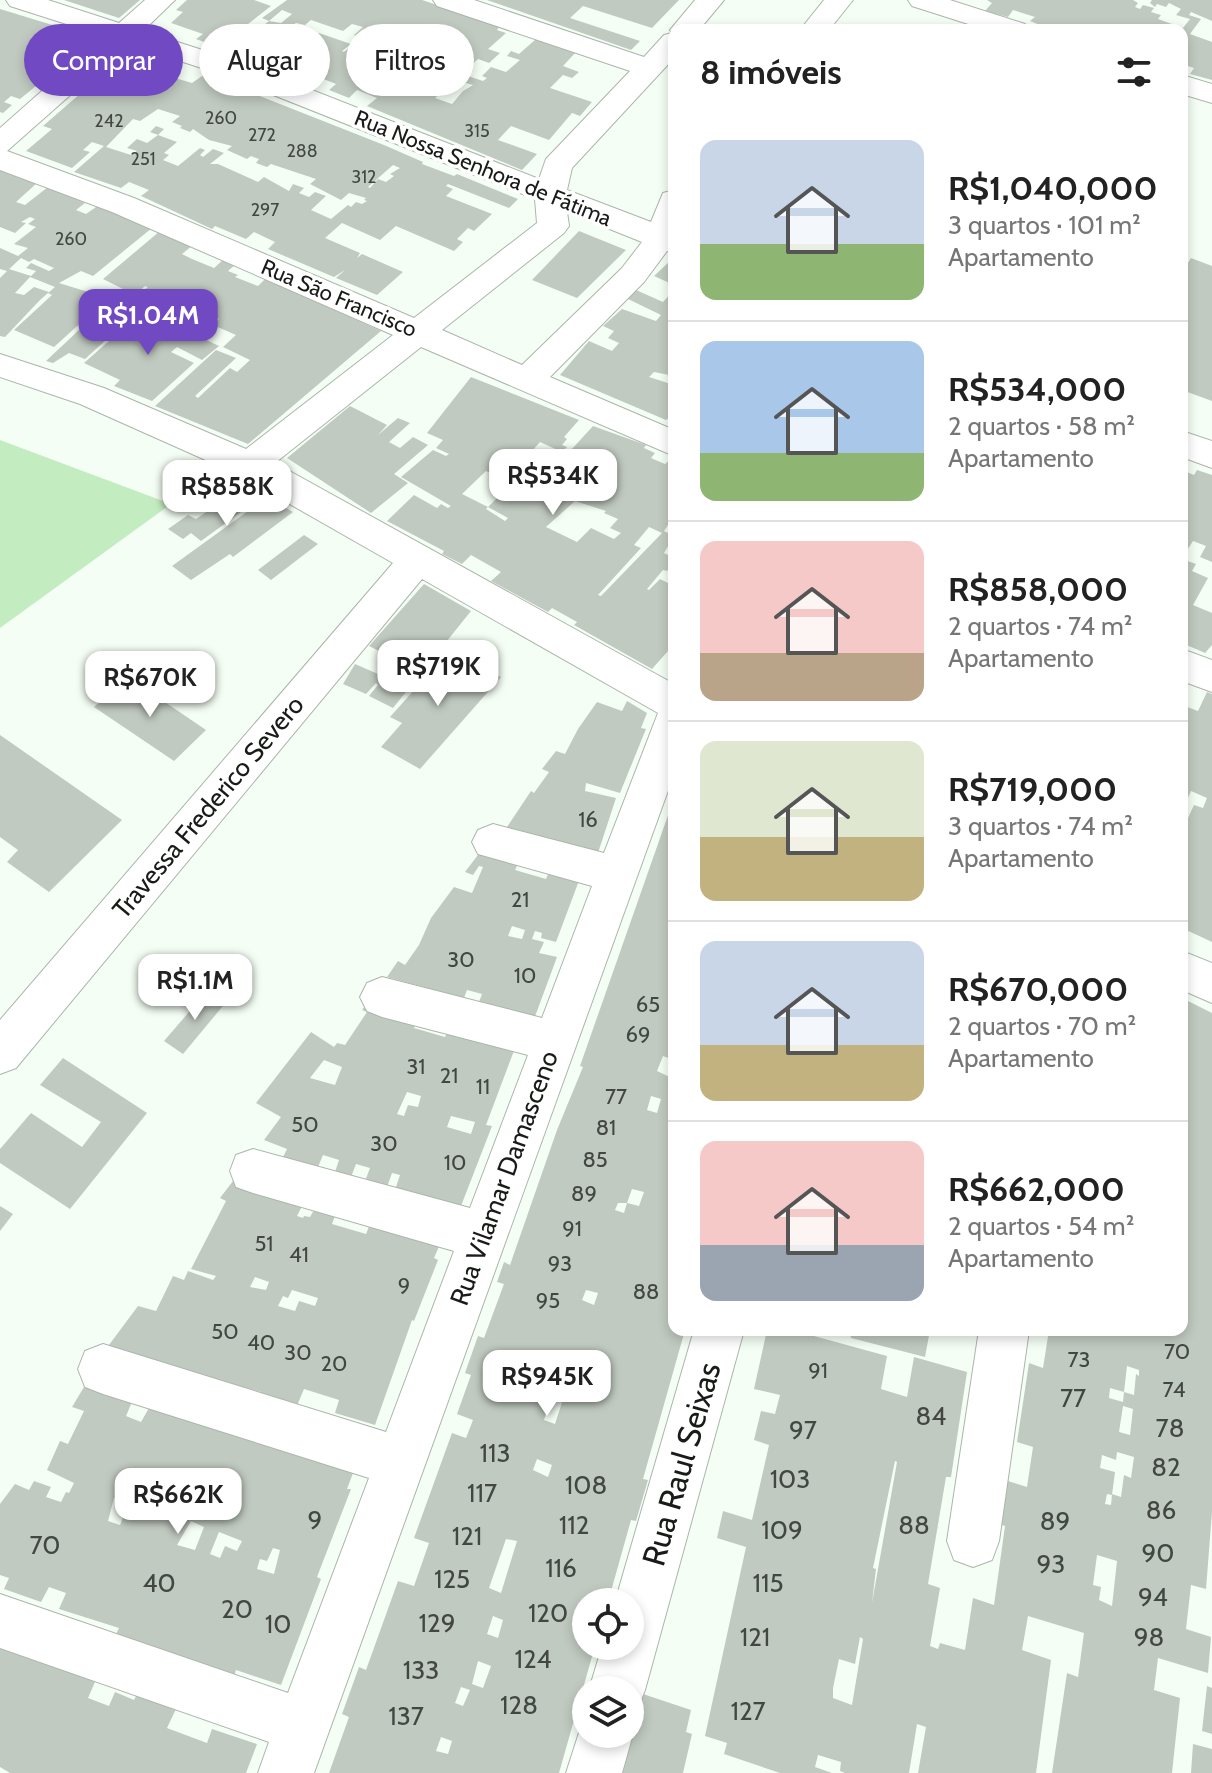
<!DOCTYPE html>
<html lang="pt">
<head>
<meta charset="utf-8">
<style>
  :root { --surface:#fff; --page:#f6f6f6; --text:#222; --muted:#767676; --line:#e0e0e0; --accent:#714ac3 }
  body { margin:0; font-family:Cabin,sans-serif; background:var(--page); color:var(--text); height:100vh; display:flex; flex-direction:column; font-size:30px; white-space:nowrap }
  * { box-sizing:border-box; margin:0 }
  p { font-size:26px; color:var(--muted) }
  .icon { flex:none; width:44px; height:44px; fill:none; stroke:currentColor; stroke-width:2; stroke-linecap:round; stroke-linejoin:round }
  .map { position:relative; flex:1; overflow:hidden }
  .panel { position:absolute; left:668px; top:24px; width:520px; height:1312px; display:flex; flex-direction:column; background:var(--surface); border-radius:16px; box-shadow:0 4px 12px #0003 }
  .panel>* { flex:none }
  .banner { position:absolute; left:24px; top:24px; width:524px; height:72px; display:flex; gap:16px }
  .tools { position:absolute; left:572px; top:1588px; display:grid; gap:16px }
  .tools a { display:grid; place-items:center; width:72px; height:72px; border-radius:50%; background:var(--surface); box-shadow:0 4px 12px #0003; font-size:40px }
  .price { position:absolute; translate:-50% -68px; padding:0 18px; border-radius:16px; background:#fff; color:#222; font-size:26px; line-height:52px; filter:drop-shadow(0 2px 4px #0008) }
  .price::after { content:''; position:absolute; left:50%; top:48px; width:24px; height:18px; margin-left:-12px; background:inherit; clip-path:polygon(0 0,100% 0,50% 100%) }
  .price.active { background:var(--accent); color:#fff }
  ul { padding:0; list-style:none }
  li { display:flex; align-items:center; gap:24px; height:200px; padding:0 32px }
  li+li { border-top:2px solid var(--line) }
  li span { display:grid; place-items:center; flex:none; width:224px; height:160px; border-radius:16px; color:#555 }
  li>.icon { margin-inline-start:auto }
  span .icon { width:96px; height:96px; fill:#fffc; stroke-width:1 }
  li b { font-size:34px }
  h2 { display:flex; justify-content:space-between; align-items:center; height:96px; padding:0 32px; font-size:34px }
  .tag { padding:0 28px; border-radius:36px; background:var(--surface); box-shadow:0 4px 12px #0003; font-size:28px; line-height:72px }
  .tag.active { background:var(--accent); color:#fff }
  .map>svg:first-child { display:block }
  .green { fill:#c3edc1 }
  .building { fill:#c1cac0; fill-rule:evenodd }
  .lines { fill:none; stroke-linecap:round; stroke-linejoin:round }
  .street-casing { stroke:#acb5ac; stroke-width:2 }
  .street { fill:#fff; fill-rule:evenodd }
  .labels { text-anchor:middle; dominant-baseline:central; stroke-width:7; stroke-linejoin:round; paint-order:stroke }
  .far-number-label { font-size:18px; fill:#424742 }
  .far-street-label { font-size:22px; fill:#181b18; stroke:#fff }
  .number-label { font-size:22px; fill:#424742 }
  .street-label { font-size:26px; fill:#181b18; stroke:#fff }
  .near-number-label { font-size:26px; fill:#424742 }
  .near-street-label { font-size:32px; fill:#181b18; stroke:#fff }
</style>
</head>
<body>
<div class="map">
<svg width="1212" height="1773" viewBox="0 0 1212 1773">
  <rect width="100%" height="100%" fill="#f5fef4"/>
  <polygon class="green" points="0,440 171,504 0,628"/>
  <g class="building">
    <polygon points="64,0 140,0 119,18"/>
    <path d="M187 0H254L271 6 243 28 255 32 269 21 262 18 287 0H422L500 26 497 30 506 33 488 49 500 53 489 63 478 59 462 74 483 81 487 78 482 76 491 67 506 72 520 60 507 56 511 51 519 54 536 39 576 52 563 66 579 72 572 78 563 75 550 88 592 102 580 116 572 113 549 140 511 126 498 140 537 154 522 170 367 106 377 98 357 90 349 98 329 90 336 84 316 76 306 85 267 69 276 61 258 54 251 59 241 55 239 58 229 54 239 46 219 39 212 45 196 39 203 34 171 23 183 12 176 10ZM282 10 292 14 281 23 269 21ZM311 20 343 31 352 24 363 27 354 35 370 41 383 29 394 33 391 36 411 43 405 48 415 52 422 45 433 49 430 52 439 55 434 60 447 69 439 76 423 72 417 76 411 74 415 70 389 63 401 52 388 48 382 53 354 44 344 52 342 51 351 44 319 33 297 50 293 48 312 33 292 26 296 23 305 25ZM456 80 473 85 463 91 452 104 435 98Z"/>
    <polygon points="487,0 679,0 652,28 583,6 570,18 640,41 631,50"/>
    <polygon points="987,0 1133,0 1138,3 1135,7 1140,9 1143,5 1154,8 1151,12 1161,15 1158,19 1183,28 1190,19 1176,15 1181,9 1169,3 1166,7 1157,4 1155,7 1150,3 1152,0 1212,0 1212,21 1191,12 1189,15 1201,19 1190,34 1212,42 1212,80 1190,74 1194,68 1182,64 1182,30 1052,30 1030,21 1035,17 1013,10 1008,17 985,11 992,3"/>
    <polygon points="0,9 82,34 87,40 85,46 20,99 11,96 4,102 12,105 3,113 0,112"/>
    <path d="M138 55 180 69 164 83 168 84 175 78 192 83 202 76 224 82 384 145 423 162 422 164 454 176 457 174 518 199 509 208 448 184 446 186 453 189 446 196 492 214 474 231 468 228 457 239 463 242 454 251 396 226 380 240 342 223 325 238 360 253 357 258 362 254 403 272 377 295 336 278 345 270 334 277 268 249 275 242 254 232 246 239 215 226 212 229 141 196 149 190 129 182 121 188 74 172 104 146 92 142 83 150 90 152 72 168 26 151 52 129 43 126 104 73 114 76ZM158 109 180 116 172 122 182 126 180 128 190 132 193 129 209 140 232 146 227 150 247 159 251 156 259 159 256 163 267 167 271 164 316 179 310 184 341 200 349 193 366 198 364 200 367 201 362 204 356 202 351 207 348 205 331 219 311 210 326 196 315 192 309 197 299 193 304 188 293 184 289 191 264 177 258 182 218 164H210L224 153 213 149 203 157 200 155 205 150 200 148 178 166 163 160 169 155 164 153 177 142 158 135 164 129 156 126 150 132 158 135 147 143 137 139 127 148 137 151 131 155 106 147 133 119 140 121ZM393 165 400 168 390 174 394 176 386 182 378 179 370 188 368 187Z"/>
    <polygon points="0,170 37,183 16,202 25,205 48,187 85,203 76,210 86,214 99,205 152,228 93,276 81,271 59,283 108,298 54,347 14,330 52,295 48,293 55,287 30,277 15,293 24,295 34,287 49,292 40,300 5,337 0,336 0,278 9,269 31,276 36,271 26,268 31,263 49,271 54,268 34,259 29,262 21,258 7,271 0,269 0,248 18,256 28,248 14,244 36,227 28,224 35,219 30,217 21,222 26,223 15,233 0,227"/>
    <polygon points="160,231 193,245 182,254 192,259 214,268 224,259 236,264 228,271 238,275 235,277 258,286 265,279 381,331 248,444 155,406 216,350 236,358 195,396 198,398 230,368 237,372 250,360 223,347 236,335 213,325 219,319 197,310 187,319 166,309 178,299 156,289 147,297 140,294 148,287 145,286 127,301 115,296 123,289 103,279"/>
    <polygon points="579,231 626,250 577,298 532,280"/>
    <polygon points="1191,258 1212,266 1212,401 1182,390 1182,264 1186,266"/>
    <polygon points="669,262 674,264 674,285 654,276"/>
    <polygon points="636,290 663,302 674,290 674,376 654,372 649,377 674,385 674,414 666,420 560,375 589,341 612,351 619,343 608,338 614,331 603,326 622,309 656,321 661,315 628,299"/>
    <polygon points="113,298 140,309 85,359 69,353 53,363 46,361"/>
    <polygon points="142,312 159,319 149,328 168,336 174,330 189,337 192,333 219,346 202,360 177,347 171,352 194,363 152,401 114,386 120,380 84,363"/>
    <path d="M471 377 579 420 564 437 567 439 562 445 567 447 562 452 540 442 523 461 533 465 523 476 528 478 519 487 558 504 570 491 555 485 561 479 549 474 593 426 646 445 644 448 655 453 651 458 665 464 674 457V528L668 525 664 531 674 536 664 553 674 558V563L667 571 663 570 647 589 649 590 660 579 674 586V655L668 651 652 669 574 625 577 622 552 608 548 612 491 581 501 572 471 555 462 564 442 554 444 551 387 521 414 495 437 508 441 504 448 508 451 506 401 477 433 450 446 456 449 454 436 448 443 440 427 433ZM486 471 512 483 488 507 508 518 505 521 486 509 488 507 462 494ZM575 501 606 511 604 513 618 519 610 528 621 533 614 539 591 528 577 542 546 527ZM649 527 662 533 601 596 598 595 641 548 634 545Z"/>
    <polygon points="350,406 387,425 378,435 398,418 410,423 389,442 400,448 413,437 428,445 394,474 408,483 371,513 287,458"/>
    <polygon points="1182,470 1194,475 1197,470 1212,475 1212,562 1200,557 1206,546 1193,541 1186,552 1182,550"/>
    <polygon points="238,482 266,497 264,499 276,507 279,504 293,512 233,557 230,554 191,580 172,566 255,506 252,504 201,541 191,533 183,539 168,529 188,515 196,519 218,504 212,499"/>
    <polygon points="304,535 318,544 271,580 258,570"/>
    <polygon points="1182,559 1196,564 1192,571 1208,578 1193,605 1212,613 1212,645 1205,653 1182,643"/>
    <polygon points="424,584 471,611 393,708 369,696 378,685 376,683 366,694 343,684 355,664 378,674 381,670 384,671 395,659 369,646"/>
    <polygon points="450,650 501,677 420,769 381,747 402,723 390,717"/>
    <polygon points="128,677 206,730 174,761 94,707"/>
    <polygon points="1207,692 1212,694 1212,942 1182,928 1182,883 1187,873 1182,871 1182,831 1194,805 1203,808 1207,798 1191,791 1187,800 1182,798 1182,705 1198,711"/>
    <polygon points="627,701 647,713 641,728 646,729 620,793 586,783 585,791 616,798 596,859 503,833 531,791 534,793 549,772 542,769 556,751 565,754 578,729 597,702 622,711"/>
    <polygon points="0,735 122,820 49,892 7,862 18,850 0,837"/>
    <path d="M673 801 674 1041 671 1048 674 1049V1060L663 1056 657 1071 674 1079V1330H685L643 1479 648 1480 636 1521 631 1520 608 1602H586V1646H595L559 1773H329L349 1717 342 1714 359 1667 366 1670 398 1581 414 1586 429 1543 414 1538 452 1433 466 1438 473 1420 457 1414 471 1375 465 1373 478 1336 484 1338 504 1284 497 1282 504 1262 510 1265 557 1130 583 1067 580 1066ZM651 1096 661 1099 657 1113 647 1110ZM632 1189 644 1192 639 1206 627 1203 624 1213 615 1210 618 1203H627ZM586 1290 598 1293 594 1305 582 1300ZM568 1356 577 1359 574 1366 585 1370 580 1387 569 1383 573 1370 565 1367ZM555 1386 566 1390 555 1424 544 1420ZM537 1459 552 1465 548 1477 533 1470ZM506 1539 517 1541 501 1593 489 1588ZM493 1616 503 1620 498 1638 487 1634ZM478 1661 491 1666 483 1688 472 1684ZM461 1687 470 1690 463 1706 455 1703ZM441 1737 452 1741 448 1754 436 1751Z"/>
    <path d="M484 847 521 858 515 870 546 879 550 869 580 878 556 942 541 938 542 933 535 931 532 939 544 942 539 953 557 957 533 1022 479 1002 482 994 467 990 464 998 387 977 398 961 405 965 419 945 431 918 454 887 472 893 483 867 479 866 473 875 465 872ZM512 926 525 930 522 939 508 936Z"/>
    <polygon points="208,990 227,1001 183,1054 164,1041"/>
    <path d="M1182 998 1212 1013V1512L1206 1589 1191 1585 1186 1629 1211 1637 1208 1673 1158 1658 1154 1690 1180 1698 1172 1773H1052L1067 1673 1078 1677 1084 1633 1028 1616 1022 1650 1051 1660 1036 1773H918L926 1727 917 1724 909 1773H845L840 1771 841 1762 818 1755 815 1767 832 1773H780L724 1754 727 1743 705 1736 746 1547 717 1538 723 1511 752 1520 769 1445 754 1440 761 1411 775 1414 780 1395 754 1389 767 1330H804L803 1333 887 1356 881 1389 907 1397 914 1357 967 1372 951 1477H946L928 1584 940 1588 930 1646 938 1649 940 1643 965 1650 973 1598 994 1605 1005 1526 998 1524 1005 1480 1027 1487 1033 1447 1017 1442 1029 1363 1043 1368 1049 1330H1182ZM1127 1366 1139 1370V1376L1136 1374 1134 1395 1124 1392 1123 1402 1109 1398 1110 1388 1124 1392ZM1123 1406 1133 1409 1130 1435 1119 1432ZM1117 1452 1134 1457 1131 1478 1124 1475 1121 1497 1112 1494 1111 1505 1105 1504 1107 1494 1112 1495 1115 1472 1100 1468 1102 1455 1116 1460ZM895 1461 897 1462 872 1603 876 1569 873 1568ZM1097 1555 1117 1561 1112 1606 1099 1600 1101 1587 1093 1585ZM860 1637 863 1639 852 1705 833 1698V1688L839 1659 855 1664Z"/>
    <path d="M366 1005 418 1020 414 1028 445 1037 449 1029 515 1048 486 1125 492 1126 461 1206 395 1190 400 1175 392 1173 387 1187 365 1181 370 1168 356 1164 351 1177 335 1172 339 1160 323 1155 318 1167 283 1157 287 1149 264 1140 281 1117 256 1103 311 1032 334 1047 337 1043 345 1045 367 1012 362 1010ZM324 1060 342 1067 335 1085 310 1078ZM407 1092 421 1096 418 1107 408 1105 404 1116 397 1114ZM451 1116 475 1122 471 1134 447 1127Z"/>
    <polygon points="63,1058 147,1113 70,1209 0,1163 0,1149 31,1113 82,1147 101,1122 40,1085"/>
    <path d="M233 1181 303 1204 297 1216 303 1218 304 1216 310 1217 314 1210 335 1216 332 1224 366 1234 370 1224 440 1244 434 1258 438 1260 414 1321 412 1320 375 1425 335 1413 339 1400 304 1389 296 1408 259 1396 261 1392 106 1349 138 1306 156 1311 173 1276 184 1280 188 1271 213 1280 216 1276 191 1269 226 1201 220 1198ZM255 1277 269 1282 266 1290 250 1287ZM292 1290 318 1298 315 1306 299 1301 295 1311 278 1306 283 1296 288 1298Z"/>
    <polygon points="0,1206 13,1214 0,1231"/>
    <polygon points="843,1330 930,1330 925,1357 851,1338 850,1333"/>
    <path d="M84 1387 114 1397 117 1390 134 1397 126 1416 141 1422 149 1408 167 1414 170 1407 204 1426 353 1473 347 1489H351L317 1577 321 1579 281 1685 236 1670 234 1677 116 1634 119 1628 59 1609 66 1593 49 1587 41 1602 4 1589 9 1578 0 1575V1504L15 1484 29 1490 34 1481 51 1487 46 1497 61 1502 66 1492 69 1493 74 1483 47 1470 60 1441 68 1444 84 1411 72 1407ZM114 1498 129 1503 120 1525 108 1521ZM191 1521 204 1527 195 1550 177 1545ZM219 1532 242 1541 237 1551 225 1546 220 1558 210 1554ZM273 1548 280 1550 274 1574 257 1569 260 1559 267 1561Z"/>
    <polygon points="0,1638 98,1675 88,1698 109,1706 115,1692 134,1700 137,1694 176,1709 167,1728 207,1743 212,1729 257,1744 246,1773 10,1773 0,1767"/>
    <polygon points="1207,1686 1212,1688 1212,1734 1202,1731"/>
    <polygon points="631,1690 691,1710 686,1732 692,1734 683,1773 609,1773 619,1734 630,1734"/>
    <polygon points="1193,1744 1212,1749 1212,1773 1191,1773"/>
  </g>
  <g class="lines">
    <g class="street-casing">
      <g id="street">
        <path d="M6 0H48L119 23 145 0H175L143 31 243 63 539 179 546 159 630 71 437 6 433 0H474L644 57 664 35 672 33 670 30 695 0H724L699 30H674V58L572 168 567 190 651 222 663 193 674 190V253L667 251 644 282 550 377 674 430V456L421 347 275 463 674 684V774L314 1773H258L269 1742 0 1648V1594L288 1693 369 1478 103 1394 85 1387 78 1369 85 1351 103 1344 386 1432 454 1251 253 1193 236 1187 230 1171 236 1155 253 1149 470 1208 528 1055 382 1017 367 1011 360 997 367 983 382 977 542 1018 592 886 478 854 472 842 478 830 493 824 604 853 658 713 422 579 16 1068 0 1074V1020L393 563 237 474 80 404 0 377V354L104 388 246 449 393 335 112 212 0 170V128L104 36 10 6ZM128 44 223 75 535 199 537 223 414 318 134 198 7 151ZM567 212 642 242 622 268 522 365 442 330 564 233 569 226Z"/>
        <polygon points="824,0 853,0 829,30 800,30"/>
        <polygon points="908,0 950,0 1025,24 1029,30 987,30 912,6"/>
        <polygon points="1182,75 1212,84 1212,103 1182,94"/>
        <polygon points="1182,431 1212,441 1212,468 1182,457"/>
        <polygon points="1182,649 1212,660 1212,692 1182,681"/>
        <polygon points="1182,951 1212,963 1212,1003 1182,990"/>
        <polygon points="694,1330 744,1330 645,1690 637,1710 630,1712 630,1690 589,1690 602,1646 630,1646 630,1602 615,1602"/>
        <polygon points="979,1330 1029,1330 999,1541 992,1560 973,1567 954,1560 947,1541"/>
        <polygon points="585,1714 586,1734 630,1734 630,1727 633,1734 622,1773 566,1773"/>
      </g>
    </g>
    <use href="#street" class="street"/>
  </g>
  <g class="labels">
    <g class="far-number-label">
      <text x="221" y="118">260</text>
      <text x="109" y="121">242</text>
      <text x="477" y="131">315</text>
      <text x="262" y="135">272</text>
      <text x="302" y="151">288</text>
      <text x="143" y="159">251</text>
      <text x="364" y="177">312</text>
      <text x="265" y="210">297</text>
      <text x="71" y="239">260</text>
    </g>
    <g class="far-street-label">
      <text transform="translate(483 168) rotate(22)">Rua Nossa Senhora de Fátima</text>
      <text transform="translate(339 298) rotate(23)">Rua São Francisco</text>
    </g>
    <g class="number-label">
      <text x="588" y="819">16</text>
      <text x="520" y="899">21</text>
      <text x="461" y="959">30</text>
      <text x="525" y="975">10</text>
      <text x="648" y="1004">65</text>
      <text x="638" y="1034">69</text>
      <text x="416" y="1066">31</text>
      <text x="449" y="1075">21</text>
      <text x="483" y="1086">11</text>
      <text x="616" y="1096">77</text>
      <text x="305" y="1124">50</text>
      <text x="606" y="1127">81</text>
      <text x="384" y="1143">30</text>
      <text x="595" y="1159">85</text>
      <text x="455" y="1162">10</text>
      <text x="584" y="1193">89</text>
      <text x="572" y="1228">91</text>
      <text x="264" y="1243">51</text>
      <text x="299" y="1254">41</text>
      <text x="560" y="1263">93</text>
      <text x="404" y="1285">9</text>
      <text x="646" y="1291">88</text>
      <text x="548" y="1300">95</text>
      <text x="225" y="1331">50</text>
      <text x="261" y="1342">40</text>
      <text x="1177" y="1351">70</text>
      <text x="298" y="1352">30</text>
      <text x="1079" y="1359">73</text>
      <text x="334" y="1363">20</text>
      <text x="818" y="1370">91</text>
      <text x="1174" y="1389">74</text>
    </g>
    <g class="street-label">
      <text transform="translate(208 807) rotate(-50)">Travessa Frederico Severo</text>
      <text transform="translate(504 1178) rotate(-70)">Rua Vilamar Damasceno</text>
    </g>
    <g class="near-number-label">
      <text x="1073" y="1398">77</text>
      <text x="931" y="1416">84</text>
      <text x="1170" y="1428">78</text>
      <text x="803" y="1430">97</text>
      <text x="495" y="1453">113</text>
      <text x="1166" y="1467">82</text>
      <text x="790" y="1479">103</text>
      <text x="586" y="1485">108</text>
      <text x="482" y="1493">117</text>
      <text x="1161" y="1510">86</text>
      <text x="315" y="1520">9</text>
      <text x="1055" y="1521">89</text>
      <text x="574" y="1525">112</text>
      <text x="914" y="1525">88</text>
      <text x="782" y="1530">109</text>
      <text x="467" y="1536">121</text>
      <text x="45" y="1545">70</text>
      <text x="1158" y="1553">90</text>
      <text x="1051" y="1564">93</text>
      <text x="561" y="1568">116</text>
      <text x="452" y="1579">125</text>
      <text x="159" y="1583">40</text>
      <text x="768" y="1583">115</text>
      <text x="1153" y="1597">94</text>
      <text x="237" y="1609">20</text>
      <text x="548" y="1613">120</text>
      <text x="437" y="1623">129</text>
      <text x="278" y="1624">10</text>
      <text x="755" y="1637">121</text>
      <text x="1149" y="1637">98</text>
      <text x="533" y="1659">124</text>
      <text x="421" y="1670">133</text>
      <text x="519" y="1705">128</text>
      <text x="748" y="1711">127</text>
      <text x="406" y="1716">137</text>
    </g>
    <g class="near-street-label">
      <text transform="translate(681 1464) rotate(-74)">Rua Raul Seixas</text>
    </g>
  </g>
</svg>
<div class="tools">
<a><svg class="icon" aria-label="locate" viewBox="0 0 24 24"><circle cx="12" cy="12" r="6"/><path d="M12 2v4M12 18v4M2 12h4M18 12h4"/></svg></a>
<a><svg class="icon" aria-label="layers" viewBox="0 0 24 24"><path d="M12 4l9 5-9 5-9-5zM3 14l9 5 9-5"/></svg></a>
</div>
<b class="price active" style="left:148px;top:357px">R$1.04M</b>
<b class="price" style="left:553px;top:517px">R$534K</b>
<b class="price" style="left:227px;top:528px">R$858K</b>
<b class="price" style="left:438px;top:708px">R$719K</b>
<b class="price" style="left:150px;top:719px">R$670K</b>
<b class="price" style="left:195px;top:1022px">R$1.1M</b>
<b class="price" style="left:547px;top:1418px">R$945K</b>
<b class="price" style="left:178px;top:1536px">R$662K</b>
<div class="banner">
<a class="tag active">Comprar</a>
<a class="tag">Alugar</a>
<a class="tag">Filtros</a>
</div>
<section class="panel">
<h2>8 imóveis<svg class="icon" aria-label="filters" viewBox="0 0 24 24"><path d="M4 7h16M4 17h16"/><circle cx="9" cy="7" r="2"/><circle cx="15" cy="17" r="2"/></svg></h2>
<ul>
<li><span style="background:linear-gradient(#c9d6e8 65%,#8fb573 0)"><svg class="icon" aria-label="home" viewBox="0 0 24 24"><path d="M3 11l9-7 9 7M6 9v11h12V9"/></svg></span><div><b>R$1,040,000</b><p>3 quartos · 101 m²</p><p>Apartamento</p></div></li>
<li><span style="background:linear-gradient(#a9c7e8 70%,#8fb573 0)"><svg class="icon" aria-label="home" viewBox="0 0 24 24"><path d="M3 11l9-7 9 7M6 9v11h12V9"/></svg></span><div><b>R$534,000</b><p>2 quartos · 58 m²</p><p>Apartamento</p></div></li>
<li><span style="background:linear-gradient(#f6c9c9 70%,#b9a48a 0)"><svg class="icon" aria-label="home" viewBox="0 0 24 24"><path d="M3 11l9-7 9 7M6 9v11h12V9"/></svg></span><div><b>R$858,000</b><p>2 quartos · 74 m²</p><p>Apartamento</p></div></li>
<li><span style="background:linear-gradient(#dfe7d0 60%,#c2b280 0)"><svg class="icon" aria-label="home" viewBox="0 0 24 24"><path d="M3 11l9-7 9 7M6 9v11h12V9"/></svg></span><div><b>R$719,000</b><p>3 quartos · 74 m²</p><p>Apartamento</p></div></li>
<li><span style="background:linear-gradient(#c9d6e8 65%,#c2b280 0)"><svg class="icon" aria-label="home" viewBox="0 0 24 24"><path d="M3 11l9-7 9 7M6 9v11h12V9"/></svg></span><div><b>R$670,000</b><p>2 quartos · 70 m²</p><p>Apartamento</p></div></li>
<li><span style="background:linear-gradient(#f6c9c9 65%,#9aa5b1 0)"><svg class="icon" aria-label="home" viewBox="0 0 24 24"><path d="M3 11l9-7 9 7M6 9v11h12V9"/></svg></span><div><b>R$662,000</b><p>2 quartos · 54 m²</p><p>Apartamento</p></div></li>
</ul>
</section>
</div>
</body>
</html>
